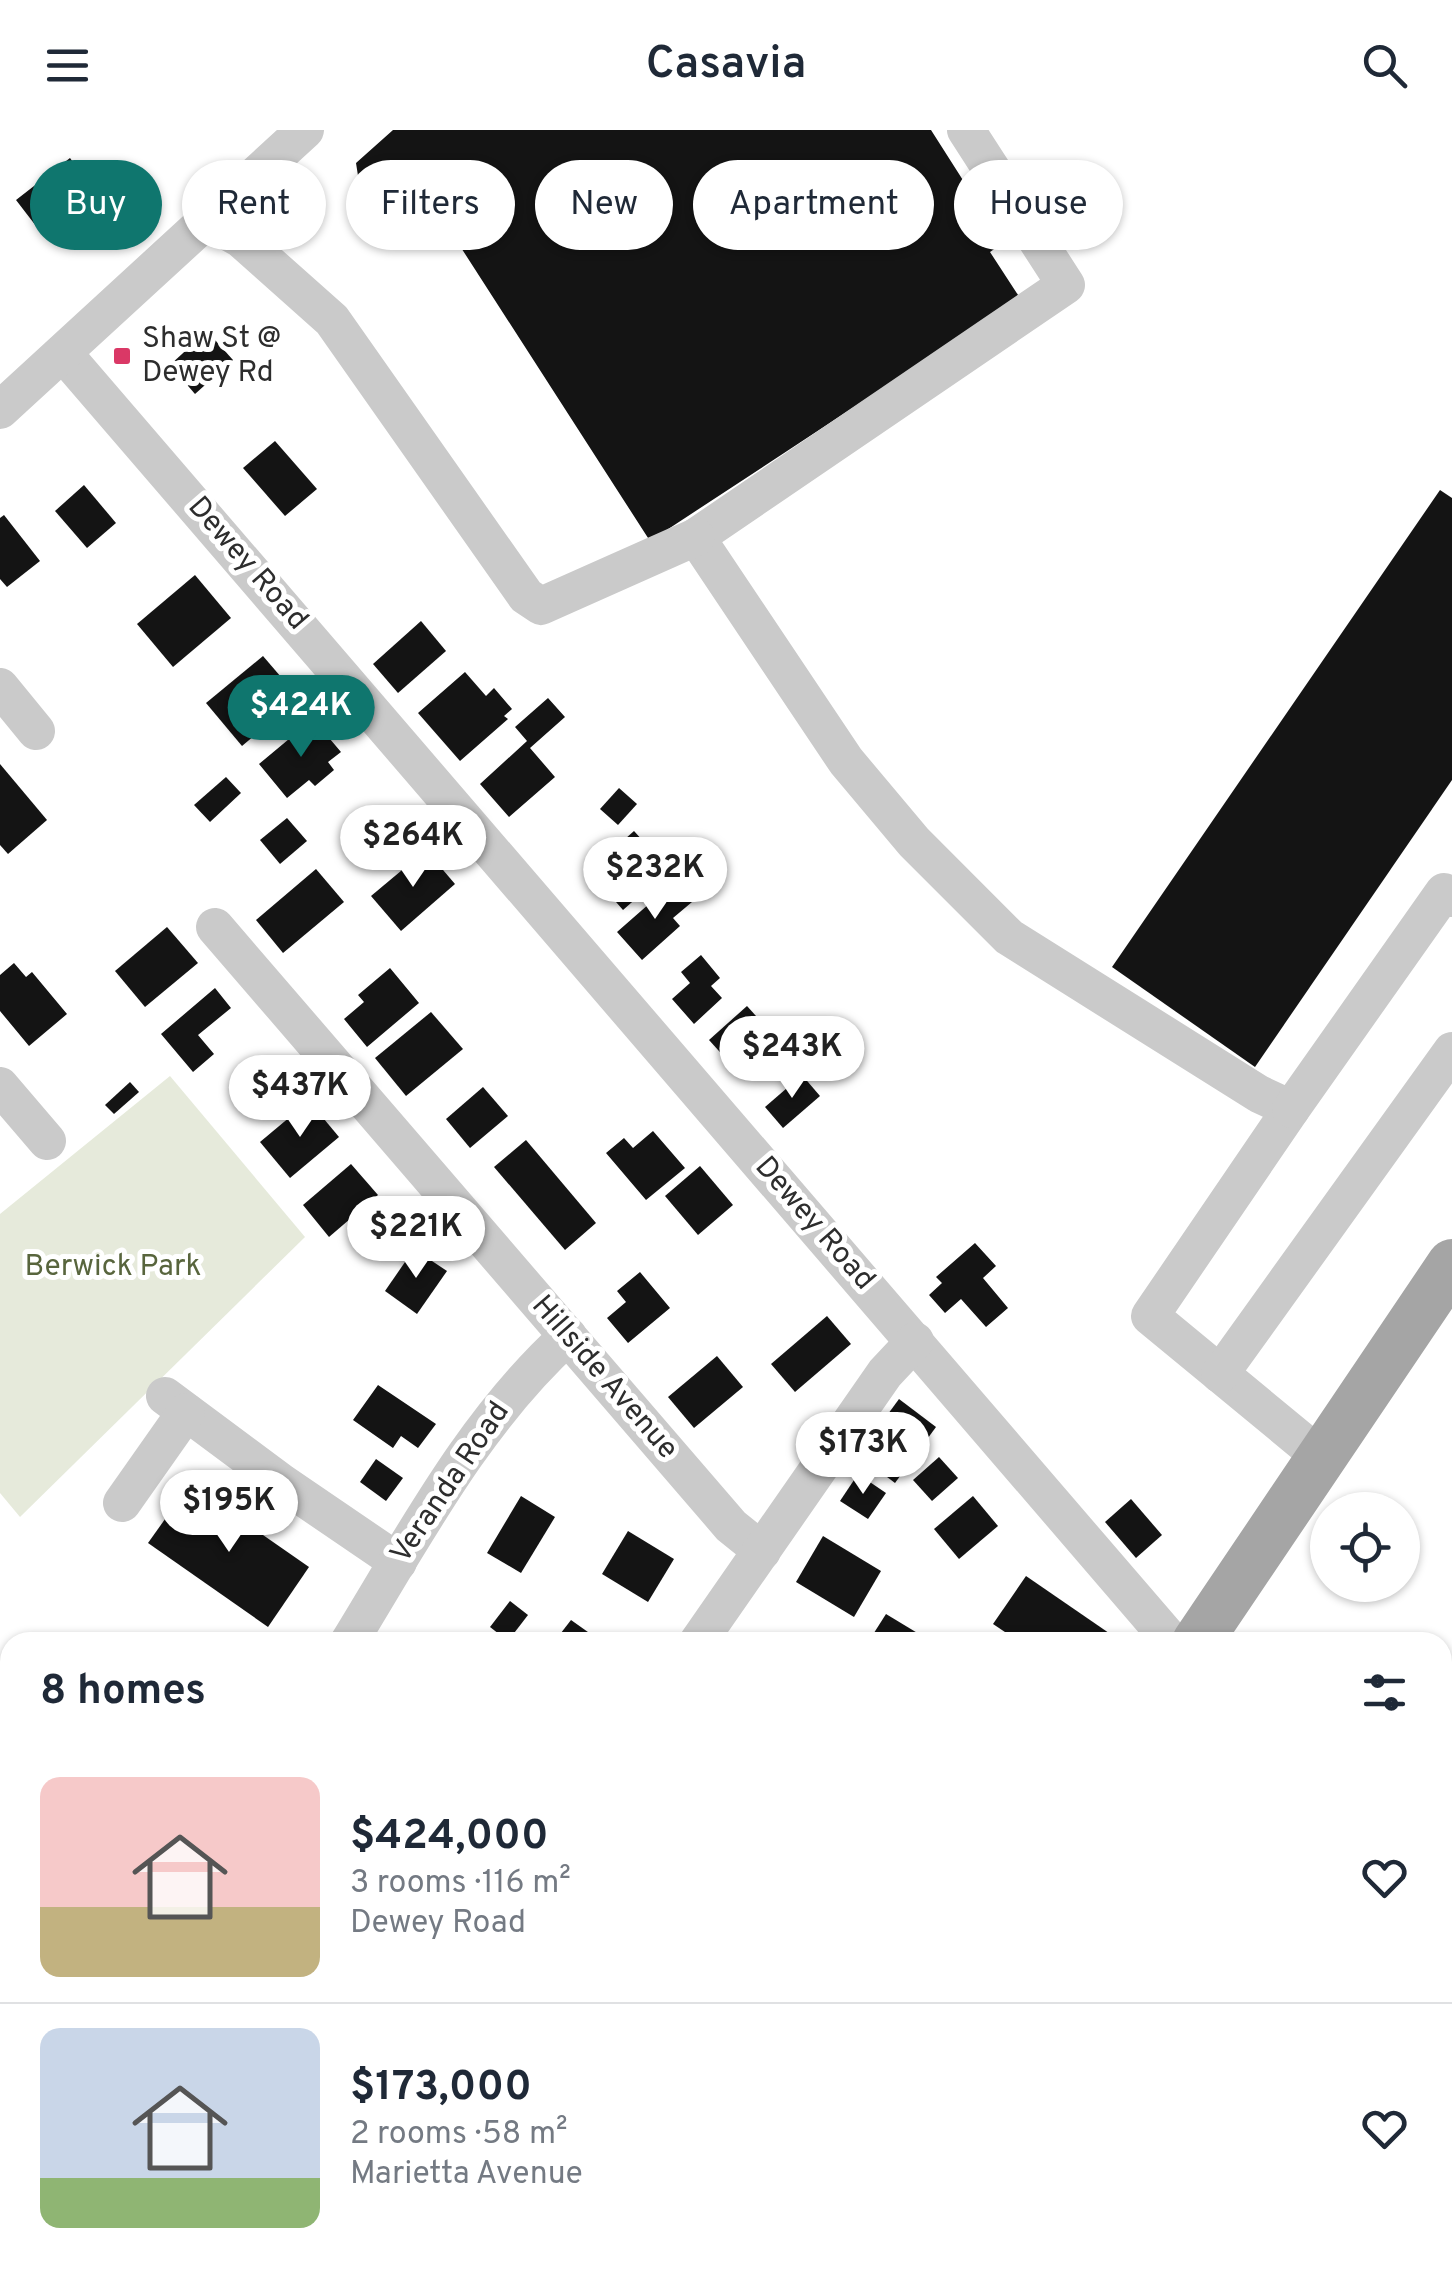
<!DOCTYPE html>
<html lang="en">
<head>
<meta charset="utf-8">
<style>
  :root { --surface:#fff; --page:#f2f2f3; --text:#1f2937; --muted:#747a83; --line:#e0e1e3; --accent:#0f766e }
  body { margin:0; font-family:Overpass,sans-serif; background:var(--page); color:var(--text); height:100vh; display:flex; flex-direction:column; font-size:38px; white-space:nowrap }
  * { box-sizing:border-box; margin:0 }
  p { font-size:32px; color:var(--muted) }
  .icon { flex:none; width:55px; height:55px; fill:none; stroke:currentColor; stroke-width:2; stroke-linecap:round; stroke-linejoin:round }
  .map { position:relative; flex:1; overflow:hidden }
  .drawer { position:absolute; left:0px; top:1502px; width:1452px; height:642px; display:flex; flex-direction:column; background:var(--surface); border-radius:30px 30px 0 0; box-shadow:0 2px 8px #0004 }
  .drawer>* { flex:none }
  .guide { position:absolute; left:30px; top:30px; width:1392px; height:90px; display:flex; gap:20px }
  .buttons { position:absolute; left:1310px; top:1362px; display:grid; gap:20px }
  .buttons a { display:grid; place-items:center; width:110px; height:110px; border-radius:50%; background:var(--surface); box-shadow:0 2px 8px #0004; font-size:50px }
  .price { position:absolute; translate:-50% -85px; padding:0 22px; border-radius:35px; background:#fff; color:#222; font-size:32px; line-height:65px; filter:drop-shadow(0 2px 5px #0008) }
  .price::after { content:''; position:absolute; left:50%; top:60px; width:30px; height:22px; margin-left:-15px; background:inherit; clip-path:polygon(0 0,100% 0,50% 100%) }
  .price.on { background:var(--accent); color:#fff }
  ul { padding:0; list-style:none }
  li { display:flex; align-items:center; gap:30px; height:250px; padding:0 40px }
  li+li { border-top:2px solid var(--line) }
  li span { display:grid; place-items:center; flex:none; width:280px; height:200px; border-radius:20px; color:#555 }
  li>.icon { margin-inline-start:auto }
  span .icon { width:120px; height:120px; fill:#fffc; stroke-width:1 }
  li b { font-size:42px }
  h2 { display:flex; justify-content:space-between; align-items:center; height:120px; padding:0 40px; font-size:42px }
  .chip { padding:0 35px; border-radius:45px; background:var(--surface); box-shadow:0 2px 8px #0004; font-size:35px; line-height:90px }
  .chip.on { background:var(--accent); color:#fff }
  header { display:flex; justify-content:space-between; align-items:center; height:130px; padding:0 40px; background:var(--surface); font-size:45px; font-weight:600 }
  .map>svg:first-child { display:block }
  .green { fill:#e6eadb }
  .building { fill:#141414 }
  .lines { fill:none; stroke-linecap:round; stroke-linejoin:round }
  .minor { stroke:#cacaca; stroke-width:38 }
  .major { stroke:#a5a5a5; stroke-width:50 }
  .poi-dot { fill:#da3866; stroke:#fff; stroke-width:4 }
  .labels { text-anchor:middle; dominant-baseline:central; stroke-width:10; stroke-linejoin:round; paint-order:stroke }
  .poi-label { font-size:30px; fill:#2d2d2d; stroke:#fff; text-anchor:start }
  .street-label { font-size:30px; fill:#2d2d2d; stroke:#fff }
  .park-label { font-size:30px; fill:#58653d; stroke:#fff }
</style>
</head>
<body>
<header><svg class="icon" aria-label="menu" viewBox="0 0 24 24"><path d="M4 6h16M4 12h16M4 18h16"/></svg>Casavia<svg class="icon" aria-label="search" viewBox="0 0 24 24"><circle cx="10" cy="10" r="6"/><path d="M15 15l6 6"/></svg></header>
<div class="map">
<svg width="1452" height="2143" viewBox="0 0 1452 2143">
  <rect width="100%" height="100%" fill="#fff"/>
  <polygon class="green" points="170,946 305,1107 20,1387 0,1363 0,1084"/>
  <g class="building">
    <polygon points="393,0 931,0 1003,113 990,122 1020,168 650,411 411,40 359,52 356,33"/>
    <polygon points="70,28 103,73 62,104 49,86 36,96 16,70"/>
    <polygon points="207,201 233,230 195,264 170,235"/>
    <polygon points="275,311 317,359 285,386 243,338"/>
    <polygon points="84,355 116,393 87,418 55,381"/>
    <polygon points="1440,360 1452,368 1452,650 1255,937 1112,837"/>
    <polygon points="4,385 40,431 7,457 0,449 0,388"/>
    <polygon points="195,445 231,488 173,537 137,494"/>
    <polygon points="421,491 446,521 398,563 373,534"/>
    <polygon points="263,526 299,568 242,616 206,573"/>
    <polygon points="465,542 486,566 494,558 512,579 504,586 508,589 460,631 418,583"/>
    <polygon points="548,568 565,587 530,618 555,647 509,687 480,654 527,611 515,597"/>
    <polygon points="313,589 341,622 328,632 334,640 315,656 309,650 287,668 259,634"/>
    <polygon points="0,634 47,690 8,724 0,715"/>
    <polygon points="226,647 241,663 210,692 194,675"/>
    <polygon points="619,658 637,674 618,695 600,679"/>
    <polygon points="287,688 307,711 280,734 260,710"/>
    <polygon points="634,701 665,735 652,747 656,751 623,780 589,741"/>
    <polygon points="426,720 455,754 401,801 371,766"/>
    <polygon points="316,739 344,772 283,823 256,790"/>
    <polygon points="674,752 692,772 673,788 680,796 642,830 617,802"/>
    <polygon points="167,797 198,833 145,877 115,841"/>
    <polygon points="701,825 720,848 711,856 722,868 694,894 672,869 690,853 681,842"/>
    <polygon points="14,833 26,847 32,842 67,884 29,916 0,881 0,845"/>
    <polygon points="390,838 419,873 367,917 344,889 364,872 358,865"/>
    <polygon points="215,858 231,878 198,905 214,924 193,942 161,904"/>
    <polygon points="747,876 775,907 737,941 709,910"/>
    <polygon points="431,882 463,919 406,966 375,928"/>
    <polygon points="802,945 820,966 783,998 765,977"/>
    <polygon points="130,952 139,962 114,984 105,975"/>
    <polygon points="483,957 508,986 470,1018 446,989"/>
    <polygon points="309,971 339,1007 290,1048 260,1012"/>
    <polygon points="653,1001 685,1038 646,1070 606,1023 624,1008 633,1018"/>
    <polygon points="526,1010 596,1093 565,1120 494,1037"/>
    <polygon points="351,1034 378,1065 329,1107 303,1075"/>
    <polygon points="700,1036 733,1075 698,1105 665,1066"/>
    <polygon points="975,1113 996,1136 983,1148 1008,1178 986,1197 961,1169 945,1183 929,1165 942,1153 936,1147"/>
    <polygon points="414,1119 447,1141 417,1184 385,1161"/>
    <polygon points="640,1142 670,1178 628,1213 607,1188 626,1172 617,1161"/>
    <polygon points="827,1186 851,1214 795,1262 771,1234"/>
    <polygon points="717,1226 743,1257 694,1298 668,1267"/>
    <polygon points="378,1255 436,1294 418,1318 401,1306 393,1318 353,1290"/>
    <polygon points="899,1269 936,1297 895,1353 858,1325"/>
    <polygon points="939,1327 958,1348 932,1371 913,1350"/>
    <polygon points="376,1329 403,1348 386,1371 360,1352"/>
    <polygon points="858,1344 886,1363 868,1389 840,1371"/>
    <polygon points="190,1354 309,1437 268,1497 148,1413"/>
    <polygon points="521,1366 555,1387 521,1443 487,1423"/>
    <polygon points="973,1366 998,1396 959,1429 934,1399"/>
    <polygon points="1131,1369 1162,1405 1136,1428 1105,1392"/>
    <polygon points="628,1401 674,1429 648,1472 602,1444"/>
    <polygon points="823,1406 881,1441 854,1487 796,1452"/>
    <polygon points="1026,1446 1122,1512 1020,1512 993,1494"/>
    <polygon points="510,1471 528,1485 508,1511 490,1497"/>
    <polygon points="886,1484 924,1507 921,1512 883,1512 872,1506"/>
    <polygon points="571,1490 602,1512 554,1512"/>
    <polygon points="1442,1878 1452,1899 1452,1938 1442,1959"/>
    <polygon points="586,2135 612,2135 622,2143 579,2143"/>
    <polygon points="904,2135 1019,2135 1013,2143 898,2143"/>
  </g>
  <g class="lines">
    <g class="minor">
      <polyline points="966,0 1066,155 696,407 846,631 914,712 1009,807 1259,964 1291,979 1150,1186 1322,1328"/>
      <polyline points="207,90 241,109 332,190 526,466 541,476 696,407"/>
      <polyline points="63,223 1172,1512"/>
      <polyline points="0,280 305,0"/>
      <polyline points="0,557 36,601"/>
      <polyline points="215,797 731,1396 762,1421"/>
      <polyline points="0,956 47,1011"/>
      <polyline points="1291,979 1444,762 1452,768"/>
      <polyline points="1220,1244 1452,921"/>
      <polyline points="165,1266 282,1353 398,1432"/>
      <polyline points="122,1373 186,1282"/>
      <path d="M349 1512C414 1406 475 1290 568 1206"/>
      <polyline points="698,1512 885,1243 915,1211"/>
      <polyline points="1442,1630 1452,1630"/>
      <polyline points="0,2126 18,2143"/>
      <polyline points="266,2143 271,2135"/>
      <polyline points="1039,2143 1044,2135"/>
    </g>
    <g class="major">
      <polyline points="1197,1512 1452,1134"/>
      <polyline points="0,2016 10,2026"/>
      <polyline points="118,2135 126,2143"/>
      <polyline points="765,2143 770,2135"/>
    </g>
  </g>
  <rect class="poi-dot" x="112" y="216" width="20" height="20" rx="5"/>
  <g class="labels">
    <g class="poi-label">
      <text x="142" y="209">Shaw St @<tspan x="142" dy="34">Dewey Rd</tspan></text>
    </g>
    <g class="street-label">
      <text transform="translate(247 434) rotate(49)">Dewey Road</text>
      <text transform="translate(814 1094) rotate(49)">Dewey Road</text>
      <text transform="translate(604 1248) rotate(49)">Hillside Avenue</text>
      <text transform="translate(451 1353) rotate(-56)">Veranda Road</text>
    </g>
    <g class="park-label">
      <text x="113" y="1137">Berwick Park</text>
    </g>
  </g>
</svg>
<div class="buttons">
<a><svg class="icon" aria-label="locate" viewBox="0 0 24 24"><circle cx="12" cy="12" r="6"/><path d="M12 2v4M12 18v4M2 12h4M18 12h4"/></svg></a>
</div>
<b class="price on" style="left:301px;top:630px">$424K</b>
<b class="price" style="left:413px;top:760px">$264K</b>
<b class="price" style="left:655px;top:792px">$232K</b>
<b class="price" style="left:792px;top:971px">$243K</b>
<b class="price" style="left:300px;top:1010px">$437K</b>
<b class="price" style="left:416px;top:1151px">$221K</b>
<b class="price" style="left:863px;top:1367px">$173K</b>
<b class="price" style="left:229px;top:1425px">$195K</b>
<div class="guide">
<a class="chip on">Buy</a>
<a class="chip">Rent</a>
<a class="chip">Filters</a>
<a class="chip">New</a>
<a class="chip">Apartment</a>
<a class="chip">House</a>
</div>
<section class="drawer">
<h2>8 homes<svg class="icon" aria-label="filters" viewBox="0 0 24 24"><path d="M4 7h16M4 17h16"/><circle cx="9" cy="7" r="2"/><circle cx="15" cy="17" r="2"/></svg></h2>
<ul>
<li><span style="background:linear-gradient(#f6c9c9 65%,#c2b280 0)"><svg class="icon" aria-label="home" viewBox="0 0 24 24"><path d="M3 11l9-7 9 7M6 9v11h12V9"/></svg></span><div><b>$424,000</b><p>3 rooms · 116 m²</p><p>Dewey Road</p></div><svg class="icon" aria-label="heart" viewBox="0 0 24 24"><path d="M12 20l-8-8c-3-5 5-10 8-4 3-6 11-1 8 4z"/></svg></li>
<li><span style="background:linear-gradient(#c9d6e8 75%,#8fb573 0)"><svg class="icon" aria-label="home" viewBox="0 0 24 24"><path d="M3 11l9-7 9 7M6 9v11h12V9"/></svg></span><div><b>$173,000</b><p>2 rooms · 58 m²</p><p>Marietta Avenue</p></div><svg class="icon" aria-label="heart" viewBox="0 0 24 24"><path d="M12 20l-8-8c-3-5 5-10 8-4 3-6 11-1 8 4z"/></svg></li>
</ul>
</section>
</div>
</body>
</html>
